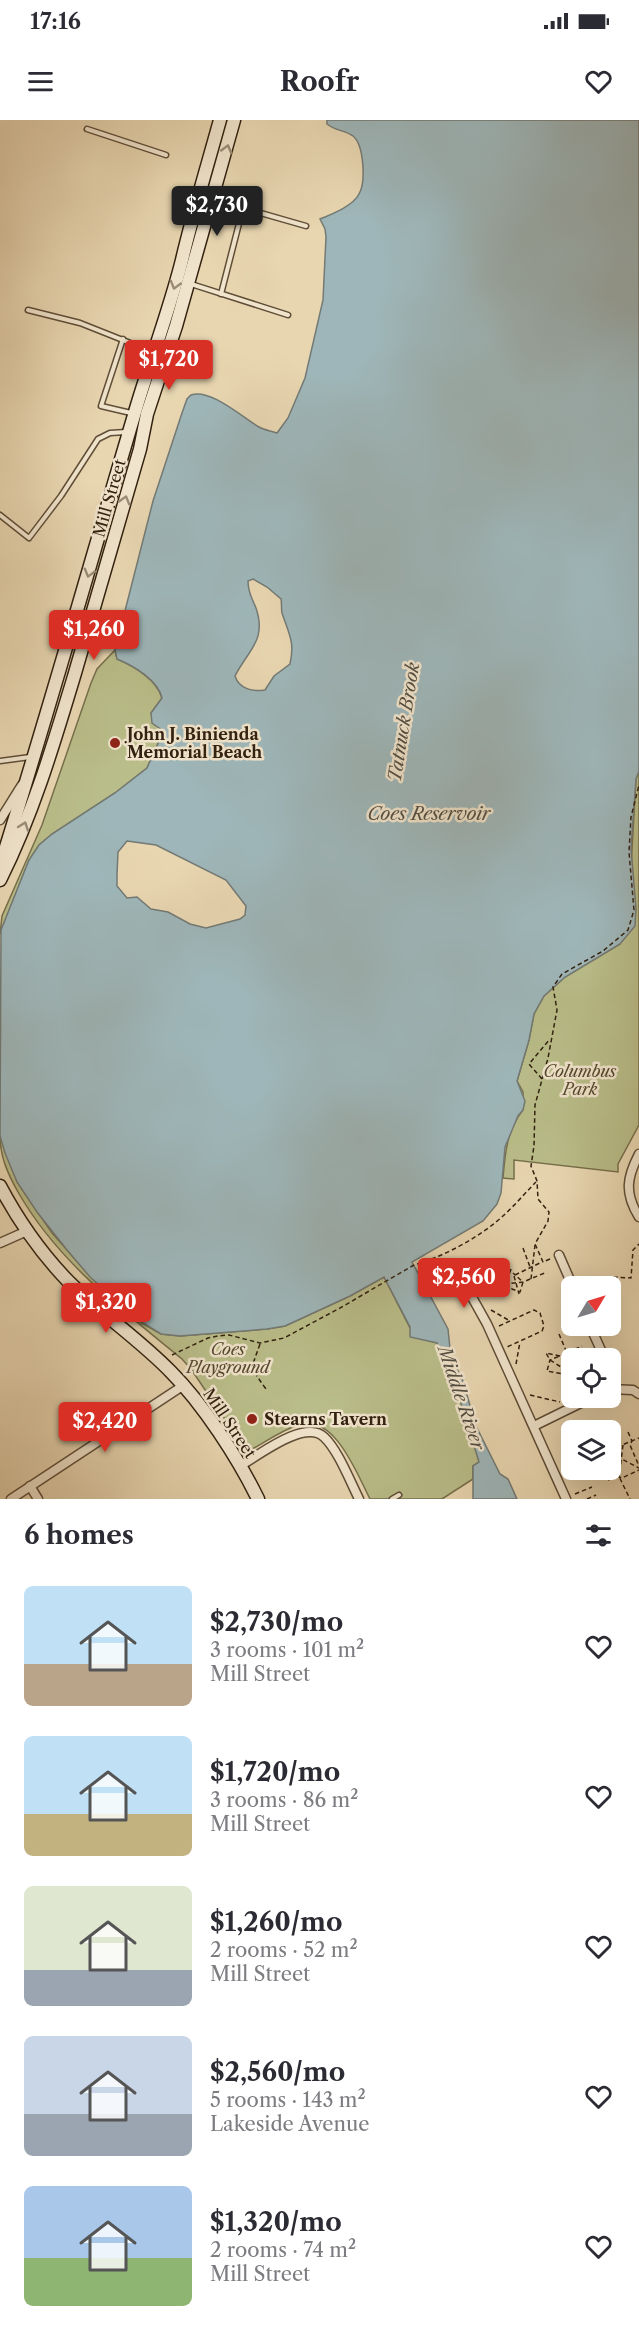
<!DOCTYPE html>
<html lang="en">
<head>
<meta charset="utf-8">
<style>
  :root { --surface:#fff; --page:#f7f7f7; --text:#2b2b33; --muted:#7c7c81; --accent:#d93025 }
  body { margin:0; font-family:"Libre Caslon Text",serif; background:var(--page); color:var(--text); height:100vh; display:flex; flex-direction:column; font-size:22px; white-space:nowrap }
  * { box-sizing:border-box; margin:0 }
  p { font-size:20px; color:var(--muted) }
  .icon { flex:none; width:33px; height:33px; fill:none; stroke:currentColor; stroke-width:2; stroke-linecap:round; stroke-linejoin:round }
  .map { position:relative; height:1379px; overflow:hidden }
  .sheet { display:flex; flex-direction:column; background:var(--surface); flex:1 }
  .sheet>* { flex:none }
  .needle { width:39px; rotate:52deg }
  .controls { position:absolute; left:561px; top:1156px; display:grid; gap:12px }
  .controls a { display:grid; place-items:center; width:60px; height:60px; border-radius:9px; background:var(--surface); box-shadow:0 6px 24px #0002; font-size:30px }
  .price { position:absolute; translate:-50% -51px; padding:0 14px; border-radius:6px; background:var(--accent); color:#fff; font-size:20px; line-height:39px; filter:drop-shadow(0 2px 3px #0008) }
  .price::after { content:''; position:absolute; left:50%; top:36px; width:18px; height:14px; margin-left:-9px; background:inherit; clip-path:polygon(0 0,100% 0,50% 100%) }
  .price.current { background:#222; color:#fff }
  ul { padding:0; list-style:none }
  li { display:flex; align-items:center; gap:18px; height:150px; padding:0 24px }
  li span { display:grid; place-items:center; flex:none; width:168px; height:120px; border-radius:9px; color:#555 }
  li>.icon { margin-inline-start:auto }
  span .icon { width:72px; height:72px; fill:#fffc; stroke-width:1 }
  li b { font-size:26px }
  h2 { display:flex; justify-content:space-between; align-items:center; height:72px; padding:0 24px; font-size:26px }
  .status { display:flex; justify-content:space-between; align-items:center; height:42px; padding:0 30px; background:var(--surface); direction:ltr }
  .status svg { height:16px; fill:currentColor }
  header { display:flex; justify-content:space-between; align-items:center; height:78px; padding:0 24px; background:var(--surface); font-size:27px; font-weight:700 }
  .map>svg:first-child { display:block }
  .green { fill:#b9bd89; stroke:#766f4c; stroke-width:1.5 }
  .water { fill:#9eb6b9; stroke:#737a75; stroke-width:1.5; fill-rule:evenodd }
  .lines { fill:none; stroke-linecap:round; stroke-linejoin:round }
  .lane-casing { stroke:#604e38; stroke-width:7 }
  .street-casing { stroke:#604e38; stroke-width:11 }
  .secondary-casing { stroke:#322110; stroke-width:15 }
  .path { stroke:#322110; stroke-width:1.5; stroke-dasharray:4.5 3; stroke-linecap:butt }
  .lane { stroke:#f0e4cc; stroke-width:4 }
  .street { stroke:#f0e4cc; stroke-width:8 }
  .secondary { stroke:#f0e4cc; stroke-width:12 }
  .oneway { stroke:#9a8c77 }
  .poi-dot { fill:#8f2418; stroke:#f0e4cc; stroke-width:2 }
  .labels { text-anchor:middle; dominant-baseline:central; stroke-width:5; stroke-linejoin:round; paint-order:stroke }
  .street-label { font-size:16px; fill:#322110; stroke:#f0e4cc }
  .poi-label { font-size:16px; font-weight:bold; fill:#322110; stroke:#f0e4cc; text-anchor:start }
  .park-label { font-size:16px; font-style:italic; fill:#54482e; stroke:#f0e4cc }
  .water-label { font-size:18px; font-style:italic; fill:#524e43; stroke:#f0e4cc }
</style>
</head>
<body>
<div class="status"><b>17:16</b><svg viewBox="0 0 49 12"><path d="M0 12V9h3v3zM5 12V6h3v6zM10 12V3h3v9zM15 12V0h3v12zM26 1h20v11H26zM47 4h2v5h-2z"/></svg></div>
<header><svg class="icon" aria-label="menu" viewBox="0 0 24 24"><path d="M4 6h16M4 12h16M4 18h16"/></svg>Roofr<svg class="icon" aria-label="heart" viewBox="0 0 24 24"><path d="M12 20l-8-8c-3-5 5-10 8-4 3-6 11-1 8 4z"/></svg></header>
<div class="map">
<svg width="639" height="1379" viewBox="0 0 639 1379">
  <rect width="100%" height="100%" fill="#e8d6b1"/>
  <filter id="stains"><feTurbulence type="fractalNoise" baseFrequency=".00333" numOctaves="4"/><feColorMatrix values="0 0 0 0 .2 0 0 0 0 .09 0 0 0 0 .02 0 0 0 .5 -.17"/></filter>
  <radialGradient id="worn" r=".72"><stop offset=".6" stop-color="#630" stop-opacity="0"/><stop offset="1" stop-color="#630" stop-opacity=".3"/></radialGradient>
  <g class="green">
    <path d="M115 530 117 539C134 546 157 560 162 578L151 593 162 610 161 617 147 648 115 673 52 714 39 725 29 740 0 814 2 796 42 705 91 563 97 549Z"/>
    <path d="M639 651V1005L618 1044V1052L514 1040V1059L503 1058C505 1034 507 1009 523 990V972L517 961 529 920 534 894 544 876 565 857 620 824 631 747 636 659Z"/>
    <path d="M0 1016 17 1062 52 1113 90 1156 111 1176 141 1203 161 1214 180 1216 267 1209 285 1206 350 1176 384 1157 410 1208 437 1223 453 1257 476 1326 479 1342 473 1346V1359L442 1379H370C357 1354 334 1292 298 1305 280 1311 264 1323 247 1332L191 1249 182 1239C121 1189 58 1142 18 1072 8 1054 0 1037 0 1016Z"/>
  </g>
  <path class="water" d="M327 0H639V651L636 659 631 728 636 788 635 806 620 824 565 857 544 876 534 894 529 920 517 961 525 981 523 990 518 996 505 1027 501 1073 497 1084 483 1101 412 1142 448 1209 451 1238 462 1258 476 1306 500 1354 508 1359 517 1379H473V1346L479 1342 453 1257 437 1223 410 1217V1207L384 1157 350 1176 285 1206 267 1209 180 1216 161 1214 134 1197 90 1157 67 1130 37 1092 17 1062 5 1033 0 1016 1 810 29 740 39 725 52 714 115 673 147 648 161 617 162 610 152 603 151 593 162 578C158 560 134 546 117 539L115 530 153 381 182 293 187 279 191 275C210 268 242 297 259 307 264 310 271 311 277 313L288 298 305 258 323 180 326 117 325 109 320 99C332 94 353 86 359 74 366 62 364 25 353 16 345 10 335 11 327 4ZM253 459 267 467 281 479C282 484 281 488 282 493 289 514 295 522 290 544L274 556 265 570C253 572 239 569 235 556 248 530 267 521 256 488 252 478 248 473 248 461ZM127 721 156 725 226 760 246 786 245 795 240 799 206 808 190 804 168 792 151 789 137 777 127 778 117 766V755L118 732Z"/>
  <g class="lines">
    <g class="lane-casing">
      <g id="lane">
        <polyline points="87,9 166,35"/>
        <polyline points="215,79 243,88"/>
        <polyline points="191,164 288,195"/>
        <polyline points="221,174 243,88 306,106"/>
        <polyline points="28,190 80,203 153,232"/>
        <polyline points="123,219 101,286 131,293"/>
        <polyline points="0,395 29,418 61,376 98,319 110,313 126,312"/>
        <polyline points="0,641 30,637"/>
        <polyline points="392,1379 399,1375"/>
      </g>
    </g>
    <g class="street-casing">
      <g id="street">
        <polyline points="0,700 22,665"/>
        <path d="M639 1034C627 1057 624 1073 639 1097"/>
        <polyline points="0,1123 27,1111"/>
        <polyline points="559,1135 573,1167"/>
        <polyline points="463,1161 487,1204 566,1379"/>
        <polyline points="590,1206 605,1239"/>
        <polyline points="610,1252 617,1268"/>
        <polyline points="610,1269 633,1270 639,1274"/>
        <polyline points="534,1306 591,1278"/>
        <path d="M240 1346C259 1335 305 1299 324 1317 338 1330 350 1361 359 1379"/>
        <polyline points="30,1366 38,1379"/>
        <polyline points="11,1379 184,1265"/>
      </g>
    </g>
    <g class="secondary-casing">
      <g id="secondary">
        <path d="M2 747 6 727C51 583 92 437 135 292 150 241 169 192 182 140 193 93 207 47 220 0"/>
        <path d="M0 760C33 694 54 623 75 553 97 479 118 404 140 329L147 294 176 206 234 0"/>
        <path d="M0 1066C18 1100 41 1133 68 1161 101 1194 139 1219 171 1252 203 1284 238 1338 258 1379"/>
      </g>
    </g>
    <g class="path">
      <polyline points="542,959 529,944 550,919"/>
      <polyline points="523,1128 530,1147"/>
      <polyline points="550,1139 543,1142 535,1124 548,1101 549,1092 538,1079 537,1061 531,1046 534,1026 535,985 548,938 557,890 553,867 562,854 603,831 628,810 634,790 629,732 631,697 639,665"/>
      <polyline points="429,1141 456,1157"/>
      <polyline points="511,1149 506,1163 512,1169 520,1172 523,1162 513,1153"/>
      <polyline points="515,1155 542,1142"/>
      <polyline points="514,1156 519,1174"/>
      <polyline points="531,1159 535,1125"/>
      <polyline points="504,1164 523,1162 547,1152"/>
      <polyline points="602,1167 613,1157 631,1158 633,1130 639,1124"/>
      <polyline points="491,1190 510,1201"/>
      <polyline points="499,1206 534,1190 540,1193 544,1206 542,1211 507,1227"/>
      <polyline points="559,1214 567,1233 562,1246"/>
      <path d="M260 1224C251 1250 249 1245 266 1269"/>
      <path d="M172 1235 208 1218 218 1216 229 1215 260 1223 284 1218 340 1188 414 1145C442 1137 474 1120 496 1102 511 1090 523 1075 536 1062"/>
      <path d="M560 1236 546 1233 550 1240 561 1247 563 1254 547 1251 550 1240C560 1236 571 1231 582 1226"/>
      <polyline points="568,1236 580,1239"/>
      <polyline points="516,1244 520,1222"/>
      <polyline points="530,1275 560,1282"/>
      <polyline points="628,1312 632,1321 630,1325 639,1346"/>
      <polyline points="610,1321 614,1329"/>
      <polyline points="623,1325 619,1357 622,1358 639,1350"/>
      <polyline points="610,1330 639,1318"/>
      <polyline points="610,1333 639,1348"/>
      <polyline points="610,1338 630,1379"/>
      <polyline points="608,1360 618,1356"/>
      <polyline points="575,1374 592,1367"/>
      <polyline points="587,1379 596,1375"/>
    </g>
    <use href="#lane" class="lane"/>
    <use href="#street" class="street"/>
    <use href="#secondary" class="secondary"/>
  </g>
  <defs><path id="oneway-chevron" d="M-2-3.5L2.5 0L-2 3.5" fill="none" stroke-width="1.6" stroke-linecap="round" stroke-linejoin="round" transform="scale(1.5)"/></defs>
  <g class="oneway">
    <use href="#oneway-chevron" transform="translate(227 29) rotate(-75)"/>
    <use href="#oneway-chevron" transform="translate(175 165) rotate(106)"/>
    <use href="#oneway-chevron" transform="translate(125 380) rotate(-74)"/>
    <use href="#oneway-chevron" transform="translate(89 453) rotate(106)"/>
    <use href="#oneway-chevron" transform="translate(24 706) rotate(-70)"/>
  </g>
  <g class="poi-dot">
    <circle cx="115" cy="623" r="6"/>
    <circle cx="252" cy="1299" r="6"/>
  </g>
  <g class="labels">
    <g class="street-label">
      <text transform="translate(109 378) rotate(-74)">Mill Street</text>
      <text transform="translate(230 1303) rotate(56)">Mill Street</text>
    </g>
    <g class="poi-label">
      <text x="127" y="614">John J. Binienda<tspan x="127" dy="18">Memorial Beach</tspan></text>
      <text x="264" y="1299">Stearns Tavern</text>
    </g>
    <g class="park-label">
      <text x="580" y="951">Columbus<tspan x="580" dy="18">Park</tspan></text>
      <text x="228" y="1229">Coes<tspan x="228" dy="18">Playground</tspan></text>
    </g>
    <g class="water-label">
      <text transform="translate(404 602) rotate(-81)">Tatnuck Brook</text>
      <text x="429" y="694">Coes Reservoir</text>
      <text transform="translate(461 1278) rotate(71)">Middle River</text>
    </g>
  </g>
  <rect width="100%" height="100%" filter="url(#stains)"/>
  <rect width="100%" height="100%" fill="url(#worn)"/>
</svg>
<div class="controls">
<a><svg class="needle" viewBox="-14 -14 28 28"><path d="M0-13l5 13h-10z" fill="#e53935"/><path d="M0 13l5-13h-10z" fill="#7c7c81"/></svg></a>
<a><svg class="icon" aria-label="locate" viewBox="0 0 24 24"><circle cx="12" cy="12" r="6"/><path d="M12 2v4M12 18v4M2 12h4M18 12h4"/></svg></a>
<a><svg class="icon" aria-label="layers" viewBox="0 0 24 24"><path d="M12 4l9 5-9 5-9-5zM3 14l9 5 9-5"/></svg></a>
</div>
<b class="price current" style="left:217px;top:117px">$2,730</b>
<b class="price" style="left:169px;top:271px">$1,720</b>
<b class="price" style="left:94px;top:541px">$1,260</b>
<b class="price" style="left:464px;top:1189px">$2,560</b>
<b class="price" style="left:106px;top:1214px">$1,320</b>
<b class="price" style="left:105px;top:1333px">$2,420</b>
</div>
<section class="sheet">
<h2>6 homes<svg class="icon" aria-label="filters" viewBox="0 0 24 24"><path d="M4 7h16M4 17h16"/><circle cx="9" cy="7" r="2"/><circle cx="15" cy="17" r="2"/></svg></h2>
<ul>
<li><span style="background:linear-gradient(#bfe0f5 65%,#b9a48a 0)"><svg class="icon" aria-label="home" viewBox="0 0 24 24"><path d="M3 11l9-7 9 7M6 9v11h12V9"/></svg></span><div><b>$2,730/mo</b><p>3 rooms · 101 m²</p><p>Mill Street</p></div><svg class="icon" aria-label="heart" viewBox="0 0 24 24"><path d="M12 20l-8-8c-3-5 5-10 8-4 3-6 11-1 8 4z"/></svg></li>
<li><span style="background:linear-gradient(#bfe0f5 65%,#c2b280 0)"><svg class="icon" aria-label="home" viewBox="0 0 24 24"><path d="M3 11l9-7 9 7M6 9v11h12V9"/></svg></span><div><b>$1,720/mo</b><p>3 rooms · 86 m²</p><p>Mill Street</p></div><svg class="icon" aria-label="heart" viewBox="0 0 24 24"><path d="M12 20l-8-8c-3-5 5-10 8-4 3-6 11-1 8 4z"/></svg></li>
<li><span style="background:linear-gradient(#dfe7d0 70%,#9aa5b1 0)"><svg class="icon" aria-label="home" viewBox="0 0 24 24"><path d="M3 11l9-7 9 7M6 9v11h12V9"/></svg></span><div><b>$1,260/mo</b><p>2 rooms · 52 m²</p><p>Mill Street</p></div><svg class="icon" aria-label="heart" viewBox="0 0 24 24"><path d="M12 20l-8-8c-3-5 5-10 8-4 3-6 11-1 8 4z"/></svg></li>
<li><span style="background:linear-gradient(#c9d6e8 65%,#9aa5b1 0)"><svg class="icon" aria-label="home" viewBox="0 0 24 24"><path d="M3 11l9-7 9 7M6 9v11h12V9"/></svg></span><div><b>$2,560/mo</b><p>5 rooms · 143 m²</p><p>Lakeside Avenue</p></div><svg class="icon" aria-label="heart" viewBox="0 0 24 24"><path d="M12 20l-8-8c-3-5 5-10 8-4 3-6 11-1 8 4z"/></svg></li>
<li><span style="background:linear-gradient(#a9c7e8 60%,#8fb573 0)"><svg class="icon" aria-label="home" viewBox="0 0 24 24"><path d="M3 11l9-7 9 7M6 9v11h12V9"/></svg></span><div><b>$1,320/mo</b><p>2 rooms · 74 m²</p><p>Mill Street</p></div><svg class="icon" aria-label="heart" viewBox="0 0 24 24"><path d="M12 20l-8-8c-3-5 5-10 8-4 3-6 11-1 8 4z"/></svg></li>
</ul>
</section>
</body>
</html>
